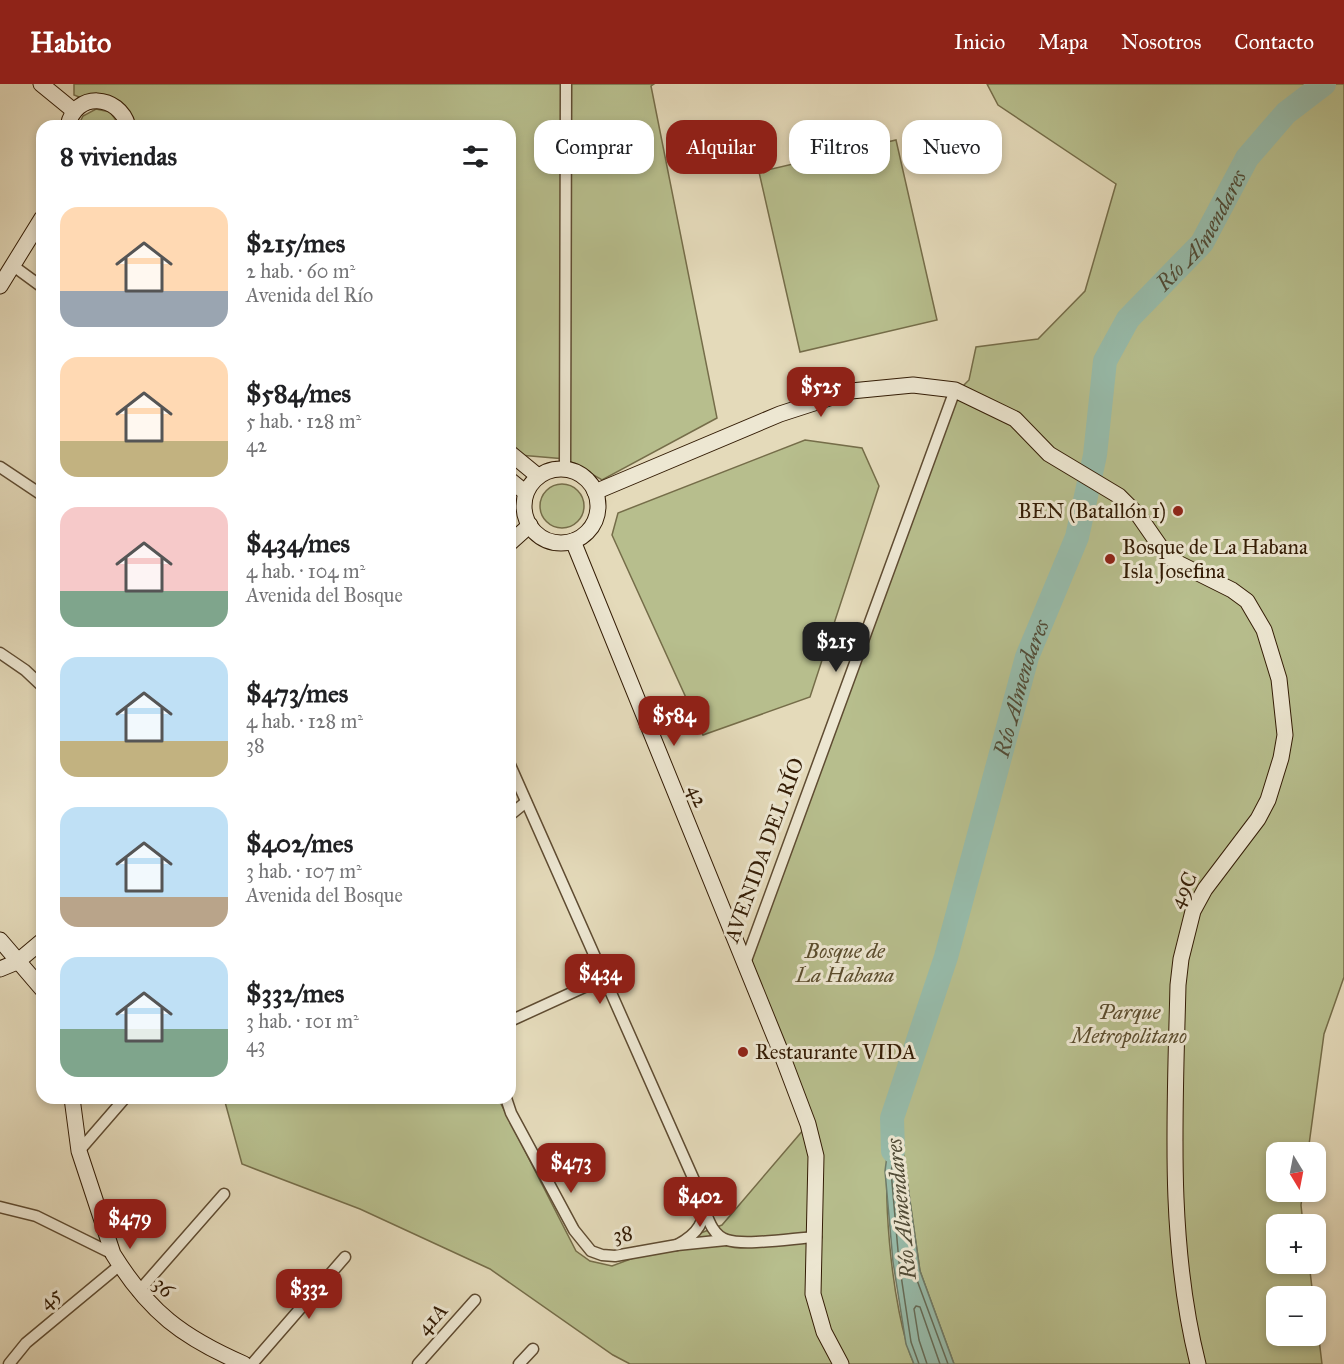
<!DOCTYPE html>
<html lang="es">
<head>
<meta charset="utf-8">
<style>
  :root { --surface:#fff; --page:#f6f6f6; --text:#202124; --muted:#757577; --accent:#8f2418 }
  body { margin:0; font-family:"IM FELL Great Primer",serif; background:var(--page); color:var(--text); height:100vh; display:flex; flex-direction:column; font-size:22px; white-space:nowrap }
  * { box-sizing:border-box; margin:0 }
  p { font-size:20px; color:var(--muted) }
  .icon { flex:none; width:33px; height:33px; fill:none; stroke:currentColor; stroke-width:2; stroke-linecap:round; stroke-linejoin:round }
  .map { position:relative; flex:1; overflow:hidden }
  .panel { position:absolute; left:36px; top:36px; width:480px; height:984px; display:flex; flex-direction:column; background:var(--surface); border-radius:18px; box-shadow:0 3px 9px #0003 }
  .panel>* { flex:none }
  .guide { position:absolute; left:534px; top:36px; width:570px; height:54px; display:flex; gap:12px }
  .needle { width:39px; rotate:170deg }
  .fabs { position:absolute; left:1266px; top:1058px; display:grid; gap:12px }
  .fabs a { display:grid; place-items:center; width:60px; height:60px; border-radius:12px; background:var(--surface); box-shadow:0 3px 9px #0003; font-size:30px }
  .price { position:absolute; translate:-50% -51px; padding:0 14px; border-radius:12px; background:var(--accent); color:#fff; font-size:20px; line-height:39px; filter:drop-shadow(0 2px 3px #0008) }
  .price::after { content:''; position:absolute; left:50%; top:36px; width:18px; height:14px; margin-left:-9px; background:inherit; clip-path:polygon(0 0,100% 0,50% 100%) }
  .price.active { background:#222; color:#fff }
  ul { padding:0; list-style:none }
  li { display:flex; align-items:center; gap:18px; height:150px; padding:0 24px }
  li span { display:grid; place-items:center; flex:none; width:168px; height:120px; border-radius:18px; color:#555 }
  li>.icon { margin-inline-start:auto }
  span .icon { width:72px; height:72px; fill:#fffc; stroke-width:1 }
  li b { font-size:26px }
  h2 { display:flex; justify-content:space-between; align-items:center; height:72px; padding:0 24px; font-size:26px }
  .chip { padding:0 21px; border-radius:18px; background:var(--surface); box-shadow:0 3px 9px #0003; font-size:21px; line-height:54px }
  .chip.active { background:var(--accent); color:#fff }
  header { display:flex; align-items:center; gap:36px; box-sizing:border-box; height:84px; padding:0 30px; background:var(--accent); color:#fff }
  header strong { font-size:28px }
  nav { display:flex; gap:33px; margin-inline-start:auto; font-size:21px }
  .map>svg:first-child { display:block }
  .green { fill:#b7be8d; stroke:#756d49; stroke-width:1.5 }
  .water { fill:#97bbaa; stroke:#6f7b68; stroke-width:1.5 }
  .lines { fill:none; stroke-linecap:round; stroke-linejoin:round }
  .shore { stroke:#656c58; stroke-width:1.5 }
  .river { stroke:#97bbaa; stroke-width:24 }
  .street-casing { stroke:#5f4c32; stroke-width:13 }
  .secondary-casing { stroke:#331c05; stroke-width:17 }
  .street { stroke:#ede7d2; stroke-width:10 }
  .secondary { stroke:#ede7d2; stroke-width:15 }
  .poi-dot { fill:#8f2418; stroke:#ede7d2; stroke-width:2 }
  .labels { text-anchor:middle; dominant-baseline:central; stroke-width:6; stroke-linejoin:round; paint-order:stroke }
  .poi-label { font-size:21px; fill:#331c05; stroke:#ede7d2; text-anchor:start }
  .street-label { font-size:21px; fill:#331c05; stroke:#ede7d2 }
  .park-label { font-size:21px; font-style:italic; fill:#5b4d2e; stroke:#ede7d2 }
  .water-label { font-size:22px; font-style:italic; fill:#514c37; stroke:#ede7d2 }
</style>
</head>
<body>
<header>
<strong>Habito</strong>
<nav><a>Inicio</a><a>Mapa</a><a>Nosotros</a><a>Contacto</a></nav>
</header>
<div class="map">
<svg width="1344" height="1280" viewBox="0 0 1344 1280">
  <rect width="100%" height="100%" fill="#e4daba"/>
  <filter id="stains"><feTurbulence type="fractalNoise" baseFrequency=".00333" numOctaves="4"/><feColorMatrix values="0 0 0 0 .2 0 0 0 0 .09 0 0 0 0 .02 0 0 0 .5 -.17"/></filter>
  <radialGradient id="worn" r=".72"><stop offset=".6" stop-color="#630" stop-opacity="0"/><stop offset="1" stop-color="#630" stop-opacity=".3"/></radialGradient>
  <g class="green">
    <polygon points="74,0 654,0 651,2 717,334 602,396 566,375 519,371 510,365 510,42 129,42 127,32 74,11"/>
    <path d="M987 0H1344V893L1324 950 1308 1068H1276V1107H1303L1301 1121 1303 1140H1276V1179H1309L1313 1212H1276V1251H1316V1230L1322 1280H954L920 1187 903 1068 892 1035C879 1091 891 1227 914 1280H630L613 1271 490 1185 360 1125 242 1080 225 1018 226 1014H498L576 1167 590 1177 612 1182 722 1141 804 1045 744 882 956 309 969 296 976 263 1038 255 1085 207 1116 100 998 21Z"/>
    <polygon points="96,25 110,28 120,42 78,42 83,32"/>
    <polygon points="896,56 937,236 800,268 759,88"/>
    <polygon points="805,356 862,364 879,402 810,613 703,651 612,451 618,429"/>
    <circle cx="562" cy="422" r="22"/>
  </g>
  <polygon class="water" points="892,1034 903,1068 920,1187 954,1280 914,1280 906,1260 893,1178 885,1087"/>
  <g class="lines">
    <g class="shore">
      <polyline points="919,1280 911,1258 899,1178 891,1087 894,1076 898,1079 914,1188 948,1280"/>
      <polyline points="927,1280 919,1256 914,1225 916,1222 920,1223 940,1280"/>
    </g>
    <path class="river" id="s1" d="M893 1067 892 1034 946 873 1027 573 1077 453 1095 371 1105 277 1128 235 1202 159 1247 74 1286 29 1324 0"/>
    <g class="street-casing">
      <g id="street">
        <polyline points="12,181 42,203"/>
        <polyline points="0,383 42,411"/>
        <polyline points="565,385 566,0"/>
        <polyline points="0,569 25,586 42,602"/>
        <path d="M510 681 702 1114C707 1137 698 1150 677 1161"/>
        <polyline points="510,731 526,718"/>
        <polyline points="744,882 955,306"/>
        <polyline points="510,937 604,894"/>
        <polyline points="506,1014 511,1029 574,1146 591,1167 602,1171 615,1172 677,1161 726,1156"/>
        <polyline points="79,1067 125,1014"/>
        <polyline points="0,1123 36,1132 113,1170"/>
        <path d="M705 1127C709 1138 714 1152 727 1156 745 1162 795 1154 816 1153"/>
        <polyline points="138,1208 224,1110"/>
        <polyline points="9,1280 26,1259 120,1181"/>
        <polyline points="252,1280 345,1173"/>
        <polyline points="418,1280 475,1216"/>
        <polyline points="519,1280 533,1265"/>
      </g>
    </g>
    <g class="secondary-casing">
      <g id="secondary">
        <polyline points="41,0 74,27"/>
        <path d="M68 42C75 7 119 10 128 42"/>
        <polyline points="0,202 42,134"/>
        <polyline points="510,369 538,392"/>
        <circle cx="561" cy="422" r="37"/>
        <polyline points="510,396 526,409"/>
        <path d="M595 408 780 330 851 307 913 301 955 306 1015 335 1049 370 1119 412 1139 432 1164 468 1174 477 1232 506 1247 517 1264 546 1279 595 1285 651 1281 674 1268 716 1258 735 1205 805 1193 827 1181 875 1178 901C1175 1027 1167 1157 1198 1280"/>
        <polyline points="573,457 780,966 808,1040 816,1072 813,1210 824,1248 841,1280"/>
        <polyline points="510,459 530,441"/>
        <polyline points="0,856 42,905"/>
        <polyline points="0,885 17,878 42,857"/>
        <path d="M72 1014 79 1067 113 1170C149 1228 182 1253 244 1280"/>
      </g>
    </g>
    <use href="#street" class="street"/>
    <use href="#secondary" class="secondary"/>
  </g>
  <g class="poi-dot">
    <circle cx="1178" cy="427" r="6"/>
    <circle cx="1110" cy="475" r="6"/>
    <circle cx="743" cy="968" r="6"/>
  </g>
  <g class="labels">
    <g class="poi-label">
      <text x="1166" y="427" text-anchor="end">BEN (Batallón 1)</text>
      <text x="1122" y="463">Bosque de La Habana<tspan x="1122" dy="24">Isla Josefina</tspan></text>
      <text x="755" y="968">Restaurante VIDA</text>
    </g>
    <g class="street-label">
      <text transform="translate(698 712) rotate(68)">42</text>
      <text transform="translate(764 766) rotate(-70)">AVENIDA DEL RÍO</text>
      <text transform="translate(1183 806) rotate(-63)">49C</text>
      <text transform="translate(623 1150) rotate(-6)">38</text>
      <text transform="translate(164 1203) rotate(45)">36</text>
      <text transform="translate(50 1214) rotate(-40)">45</text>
      <text transform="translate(432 1235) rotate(-48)">41A</text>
    </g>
    <g class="park-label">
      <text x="845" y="867">Bosque de<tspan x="845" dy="24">La Habana</tspan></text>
      <text x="1129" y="928">Parque<tspan x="1129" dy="24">Metropolitano</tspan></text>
    </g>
    <g class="water-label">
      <text stroke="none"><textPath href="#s1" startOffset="986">Río Almendares</textPath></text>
      <text stroke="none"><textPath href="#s1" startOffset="482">Río Almendares</textPath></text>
      <text transform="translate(901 1125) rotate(-96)">Río Almendares</text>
    </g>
  </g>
  <rect width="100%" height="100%" filter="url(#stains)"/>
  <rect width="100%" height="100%" fill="url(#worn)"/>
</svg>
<div class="fabs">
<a><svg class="needle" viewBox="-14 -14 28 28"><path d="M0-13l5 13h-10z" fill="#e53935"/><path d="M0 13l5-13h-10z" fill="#757577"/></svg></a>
<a>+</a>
<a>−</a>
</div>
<b class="price" style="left:821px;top:334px">$525</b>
<b class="price active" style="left:836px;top:589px">$215</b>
<b class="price" style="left:674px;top:663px">$584</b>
<b class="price" style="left:600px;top:921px">$434</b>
<b class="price" style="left:571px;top:1110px">$473</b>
<b class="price" style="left:700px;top:1144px">$402</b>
<b class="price" style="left:130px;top:1166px">$479</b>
<b class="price" style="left:309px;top:1236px">$332</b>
<div class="guide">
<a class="chip">Comprar</a>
<a class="chip active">Alquilar</a>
<a class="chip">Filtros</a>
<a class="chip">Nuevo</a>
</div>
<section class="panel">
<h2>8 viviendas<svg class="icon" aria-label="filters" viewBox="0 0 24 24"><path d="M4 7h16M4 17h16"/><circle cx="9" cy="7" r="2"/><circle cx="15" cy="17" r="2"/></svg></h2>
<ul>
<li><span style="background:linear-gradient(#ffd9b3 70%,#9aa5b1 0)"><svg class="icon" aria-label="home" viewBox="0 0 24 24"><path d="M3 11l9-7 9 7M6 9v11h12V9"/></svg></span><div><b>$215/mes</b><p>2 hab. · 60 m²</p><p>Avenida del Río</p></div></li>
<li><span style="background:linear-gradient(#ffd9b3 70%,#c2b280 0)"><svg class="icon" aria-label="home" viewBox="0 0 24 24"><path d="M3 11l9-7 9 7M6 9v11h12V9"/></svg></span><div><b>$584/mes</b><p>5 hab. · 128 m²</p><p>42</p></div></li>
<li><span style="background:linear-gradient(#f6c9c9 70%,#7fa58c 0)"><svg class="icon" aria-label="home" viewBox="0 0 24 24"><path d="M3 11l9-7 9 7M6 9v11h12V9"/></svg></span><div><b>$434/mes</b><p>4 hab. · 104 m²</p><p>Avenida del Bosque</p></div></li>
<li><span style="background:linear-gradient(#bfe0f5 70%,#c2b280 0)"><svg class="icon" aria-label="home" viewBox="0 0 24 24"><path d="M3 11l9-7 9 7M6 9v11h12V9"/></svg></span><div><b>$473/mes</b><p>4 hab. · 128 m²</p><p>38</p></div></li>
<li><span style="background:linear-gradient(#bfe0f5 75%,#b9a48a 0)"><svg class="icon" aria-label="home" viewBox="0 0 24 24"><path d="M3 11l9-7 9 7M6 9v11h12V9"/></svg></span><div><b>$402/mes</b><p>3 hab. · 107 m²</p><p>Avenida del Bosque</p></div></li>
<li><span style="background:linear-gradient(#bfe0f5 60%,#7fa58c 0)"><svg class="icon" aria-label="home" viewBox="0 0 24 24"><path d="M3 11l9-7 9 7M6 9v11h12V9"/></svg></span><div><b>$332/mes</b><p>3 hab. · 101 m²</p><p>43</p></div></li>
</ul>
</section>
</div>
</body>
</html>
